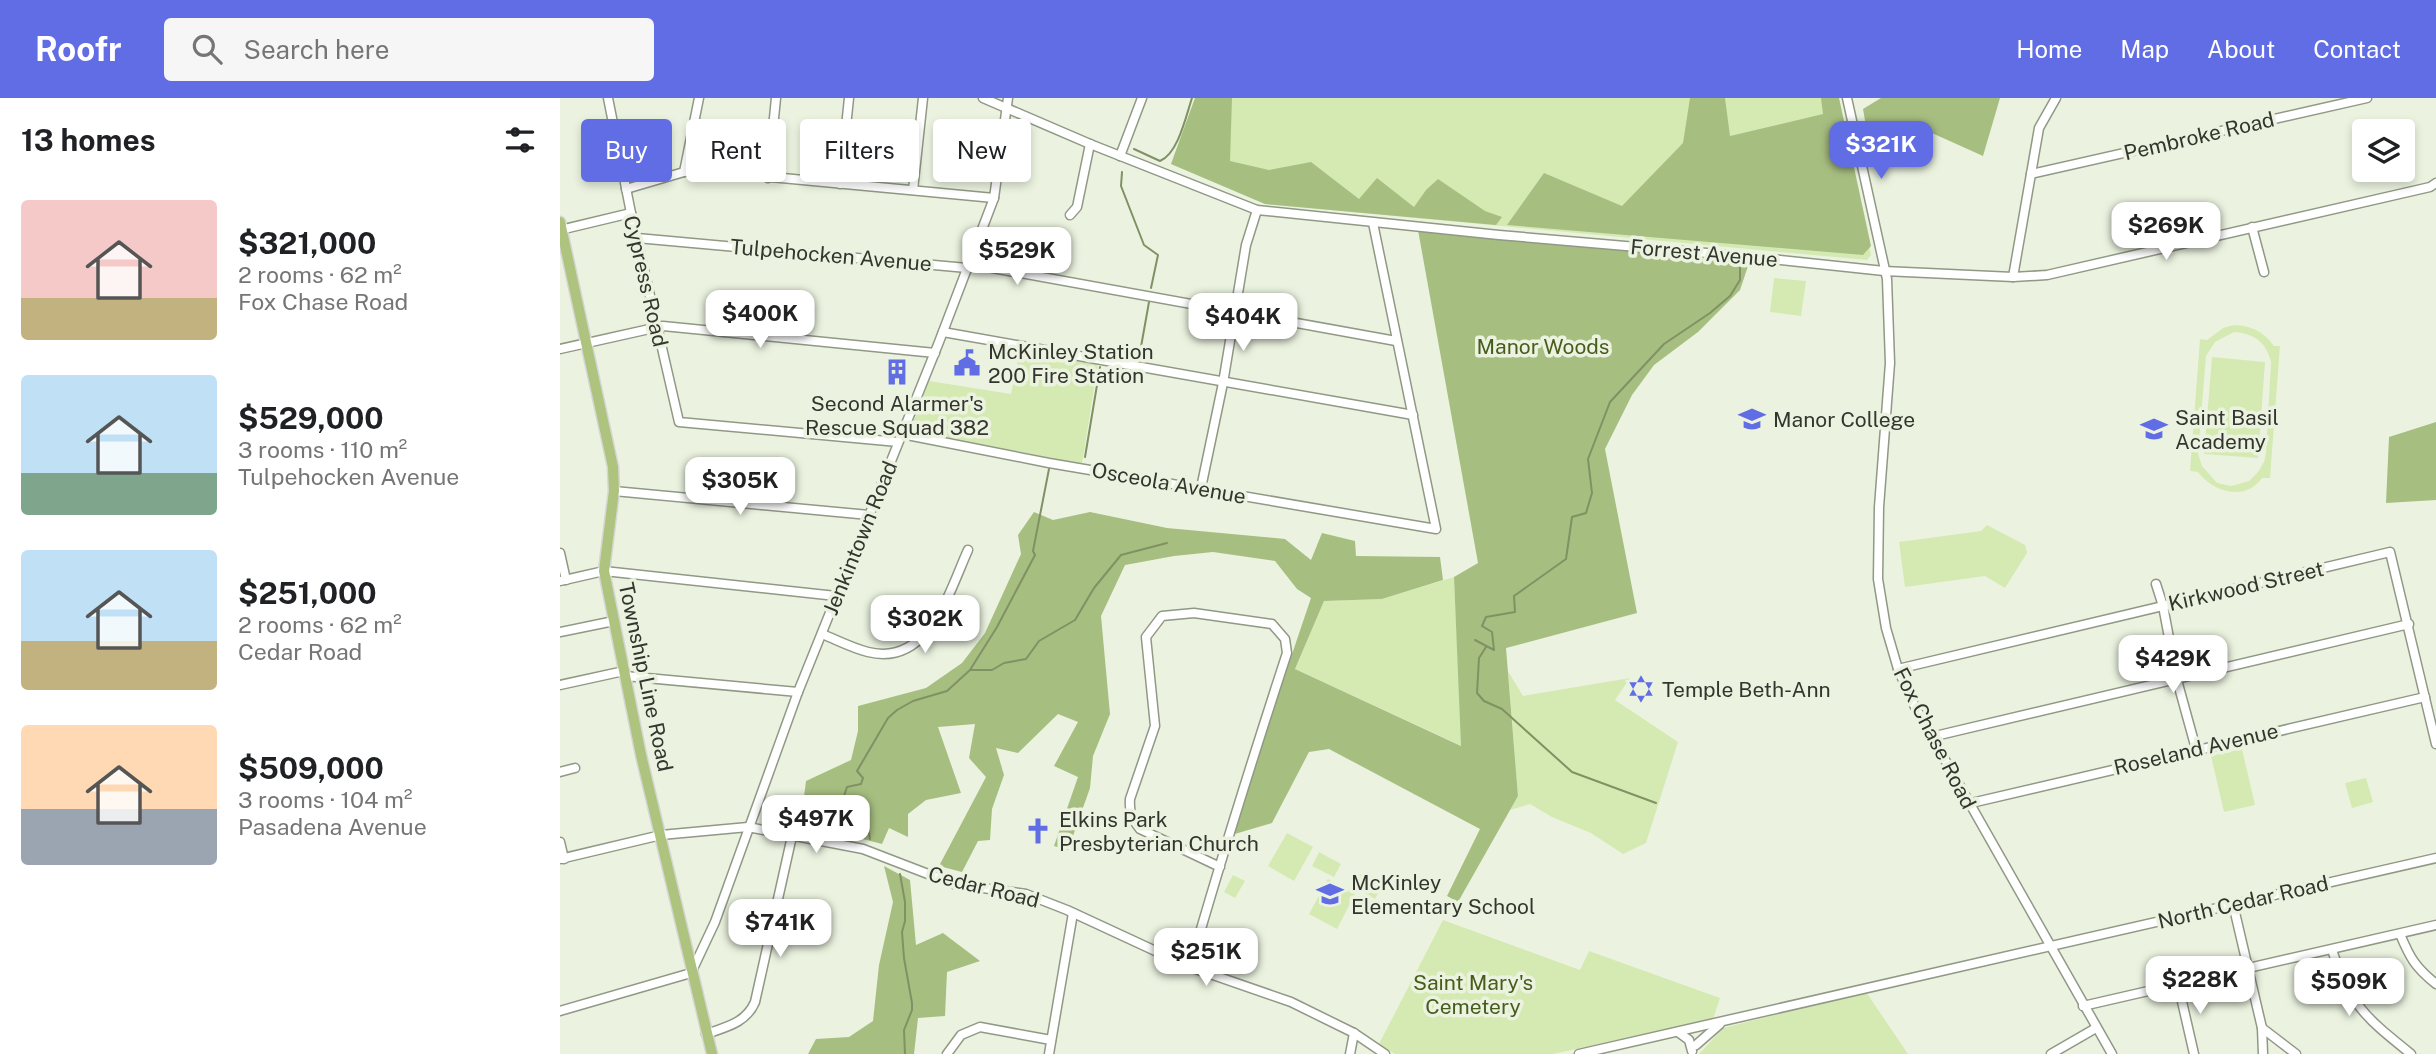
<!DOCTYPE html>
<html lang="en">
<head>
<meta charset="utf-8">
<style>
  :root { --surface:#fff; --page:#f6f6f6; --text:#202124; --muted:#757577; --accent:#616de5 }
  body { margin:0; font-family:"Public Sans",sans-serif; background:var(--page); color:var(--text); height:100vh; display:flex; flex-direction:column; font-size:26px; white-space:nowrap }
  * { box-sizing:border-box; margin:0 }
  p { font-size:23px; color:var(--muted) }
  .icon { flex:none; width:38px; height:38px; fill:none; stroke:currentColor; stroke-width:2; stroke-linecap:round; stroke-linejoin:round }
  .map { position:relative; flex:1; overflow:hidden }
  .details { display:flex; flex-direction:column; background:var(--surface); width:560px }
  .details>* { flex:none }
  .top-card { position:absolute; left:21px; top:21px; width:665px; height:63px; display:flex; gap:14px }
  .buttons { position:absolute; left:1792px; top:21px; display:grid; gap:14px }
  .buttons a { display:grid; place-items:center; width:63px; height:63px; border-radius:7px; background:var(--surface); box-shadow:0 4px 10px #0003; font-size:35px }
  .price { position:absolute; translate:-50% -60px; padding:0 16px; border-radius:14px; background:#fff; color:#222; font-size:23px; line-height:46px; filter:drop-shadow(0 2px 4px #0008) }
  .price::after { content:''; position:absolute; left:50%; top:42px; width:21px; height:16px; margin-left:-10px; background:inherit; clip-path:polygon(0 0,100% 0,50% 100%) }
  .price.current { background:var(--accent); color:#fff }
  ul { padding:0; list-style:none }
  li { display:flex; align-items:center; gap:21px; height:175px; padding:0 21px }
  li span { display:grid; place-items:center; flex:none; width:196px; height:140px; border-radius:7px; color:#555 }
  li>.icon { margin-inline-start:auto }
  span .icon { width:84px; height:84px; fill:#fffc; stroke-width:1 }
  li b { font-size:30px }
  h2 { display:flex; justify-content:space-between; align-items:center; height:84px; padding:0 21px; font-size:30px }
  .chip { padding:0 24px; border-radius:7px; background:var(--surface); box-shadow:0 4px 10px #0003; font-size:24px; line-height:63px }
  .chip.current { background:var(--accent); color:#fff }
  header { display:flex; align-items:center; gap:42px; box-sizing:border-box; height:98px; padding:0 35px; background:var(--accent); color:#fff }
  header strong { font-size:33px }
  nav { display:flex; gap:38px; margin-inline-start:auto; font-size:24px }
  .search { width:490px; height:63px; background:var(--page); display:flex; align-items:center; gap:18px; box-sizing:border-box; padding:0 24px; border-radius:7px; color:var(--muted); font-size:26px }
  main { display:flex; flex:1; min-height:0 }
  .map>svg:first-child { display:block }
  .green { fill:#d5eab2; fill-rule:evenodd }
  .forest { fill:#a7be81 }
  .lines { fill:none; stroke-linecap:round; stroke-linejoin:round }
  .stream { stroke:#809164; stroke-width:2 }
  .minor-casing { stroke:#909886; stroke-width:11 }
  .major-casing { stroke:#d6d7d5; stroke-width:13 }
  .minor { stroke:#fff; stroke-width:8 }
  .major { stroke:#aec37d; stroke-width:10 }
  .labels { text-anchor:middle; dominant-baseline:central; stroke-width:7; stroke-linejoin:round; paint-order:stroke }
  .street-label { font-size:21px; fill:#33362e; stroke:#ebf3e0 }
  .park-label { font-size:21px; fill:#485d1c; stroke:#ebf3e0 }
  .poi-label { font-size:21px; fill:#33362e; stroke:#ebf3e0; text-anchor:start }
</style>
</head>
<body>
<header>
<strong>Roofr</strong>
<div class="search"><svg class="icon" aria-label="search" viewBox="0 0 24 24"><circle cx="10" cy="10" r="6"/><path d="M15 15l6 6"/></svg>Search here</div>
<nav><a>Home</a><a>Map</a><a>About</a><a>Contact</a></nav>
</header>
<main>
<section class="details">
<h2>13 homes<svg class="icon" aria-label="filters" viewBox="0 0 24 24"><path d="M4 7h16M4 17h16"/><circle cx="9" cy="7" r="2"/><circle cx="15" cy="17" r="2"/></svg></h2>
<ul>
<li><span style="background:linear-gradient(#f6c9c9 70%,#c2b280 0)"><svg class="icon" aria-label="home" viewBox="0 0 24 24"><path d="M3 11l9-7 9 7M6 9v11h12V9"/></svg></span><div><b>$321,000</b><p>2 rooms · 62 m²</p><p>Fox Chase Road</p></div></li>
<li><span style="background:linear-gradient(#bfe0f5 70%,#7fa58c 0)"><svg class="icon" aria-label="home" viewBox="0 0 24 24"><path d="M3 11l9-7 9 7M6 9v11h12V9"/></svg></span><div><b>$529,000</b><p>3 rooms · 110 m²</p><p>Tulpehocken Avenue</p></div></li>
<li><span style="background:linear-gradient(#bfe0f5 65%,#c2b280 0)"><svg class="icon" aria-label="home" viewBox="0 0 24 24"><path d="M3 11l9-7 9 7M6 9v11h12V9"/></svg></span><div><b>$251,000</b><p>2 rooms · 62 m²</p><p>Cedar Road</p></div></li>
<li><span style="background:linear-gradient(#ffd9b3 60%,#9aa5b1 0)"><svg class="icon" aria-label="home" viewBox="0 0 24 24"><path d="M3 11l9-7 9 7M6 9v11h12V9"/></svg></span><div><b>$509,000</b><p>3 rooms · 104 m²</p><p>Pasadena Avenue</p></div></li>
</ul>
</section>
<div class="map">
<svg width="1876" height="956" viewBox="0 0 1876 956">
  <rect width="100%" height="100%" fill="#ebf3e0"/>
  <g class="green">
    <polygon points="635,0 1279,0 1311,157 1307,162 705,106 611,66"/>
    <polygon points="1214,180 1246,183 1241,218 1210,214"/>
    <path d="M1674 227C1692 228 1703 233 1714 248H1720L1710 380H1702C1685 404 1653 394 1638 374L1630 373 1640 241 1647 242 1663 230ZM1674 234C1695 236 1706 244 1711 264L1706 355 1704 364 1698 374 1689 383 1679 386 1671 388 1657 385 1642 368 1638 356 1646 258 1655 244Z"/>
    <polygon points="460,251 538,265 522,366 353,333 352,327 369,283 451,296"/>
    <polygon points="1652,259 1705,264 1698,360 1644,356"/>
    <polygon points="1427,427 1465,447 1467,455 1445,490 1425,478 1345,489 1339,444 1421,433"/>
    <polygon points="894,479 902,648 735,571 764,503 822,501"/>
    <polygon points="948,573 963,598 1070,580 1055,602 1118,644 1086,745 1063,756 1031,735 992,719 970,706 950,712 958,698"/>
    <polygon points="1682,651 1695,707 1664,714 1651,658"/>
    <polygon points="1806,680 1813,704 1792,710 1785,685"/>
    <polygon points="727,735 753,749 734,783 708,768"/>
    <polygon points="759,754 781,766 774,779 752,768"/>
    <polygon points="800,776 822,788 815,801 793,789"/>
    <polygon points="673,777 685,783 675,800 664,794"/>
    <polygon points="768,781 795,796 777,831 749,816"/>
    <polygon points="883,822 1020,872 1029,853 1160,900 1153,921 993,956 835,956 819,946"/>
    <polygon points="1306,894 1348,956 1139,956 1163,930"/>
  </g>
  <g class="forest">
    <polygon points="635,0 672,0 670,63 709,72 751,64 799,101 817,80 854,109 866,92 878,81 925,113 942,119 936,127 705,106 611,66"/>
    <polygon points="1130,0 1165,0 1170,38 1263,16 1261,0 1279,0 1311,148 1303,157 947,127 984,75 1062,108 1123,45"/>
    <polygon points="1321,0 1440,0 1423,58 1363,31 1337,63 1308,39 1303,11"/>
    <polygon points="858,132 1189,165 1180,192 1138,234 1094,267 1072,297 1045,351 1077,515 946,550 958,698 898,804 887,798 920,731 769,651 749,654 712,725 668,738 708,614 728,568 751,500 737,491 715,463 653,454 614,458 565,467 541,518 550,616 533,658 530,690 508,752 494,748 518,679 494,668 518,624 498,616 458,655 436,650 444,677 432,711 430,742 418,743 402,774 379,768 426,679 409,660 415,626 378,629 401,695 366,702 348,716 348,739 329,730 322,746 276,734 287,712 243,707 246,683 291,662 298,633 298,608 366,590 402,565 425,535 461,456 458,437 474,414 493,422 530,414 607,430 725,441 751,462 762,435 795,443 796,458 880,459 883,482 822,501 764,503 735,571 901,648 894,479 918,465"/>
    <polygon points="1876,324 1876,402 1826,405 1829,339"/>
    <polygon points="324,768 350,782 356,847 383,835 420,863 387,874 385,918 358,920 354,956 248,956 256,941 289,939 313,923 319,867 333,804"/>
  </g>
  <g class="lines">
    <g class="stream">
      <path d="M574 51 600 63C618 56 626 18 632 0"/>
      <polyline points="562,74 561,88 584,147 598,157 591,190"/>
      <polyline points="579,260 589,204"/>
      <polyline points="525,359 540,269"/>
      <polyline points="915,542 934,552 932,534 922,528 926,519 955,514 954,498 1006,461 1012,419 1026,415 1032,395 1028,361 1050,304 1104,246 1150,215 1170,198 1180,182 1180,170"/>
      <polyline points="926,549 919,560 917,595 924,603 942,611 1012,674 1096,705"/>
      <polyline points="411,572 432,572 444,565 466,561 479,543 515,522 534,490 561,457 607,445"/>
      <polyline points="310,741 305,712 284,698 287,689 301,686 303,680 297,673 328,620 337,612 353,603 387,593 410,572 437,529 475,457 473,453 489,371"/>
      <polyline points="340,776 345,804 345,823 342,834 344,860 352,905 352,912 344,932 345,956"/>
    </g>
    <g class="minor-casing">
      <g id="minor">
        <polyline points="48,0 71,115 119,324 338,344"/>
        <polyline points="423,0 530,46 697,112 939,137 1193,159 1324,173 1453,179 1487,177 1870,89 1876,85"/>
        <polyline points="1287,0 1327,181 1330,265 1319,409 1318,481 1326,530 1338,571 1355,609 1552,956"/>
        <polyline points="560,58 582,0"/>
        <polyline points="124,74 139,0"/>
        <polyline points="1471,76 1807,0"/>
        <polyline points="208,80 216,0"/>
        <polyline points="280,86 289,0"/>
        <polyline points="66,91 124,74 137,72 434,100"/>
        <polyline points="353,92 363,0"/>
        <polyline points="510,117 517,109 530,46"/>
        <polyline points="1692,129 1704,174"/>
        <polyline points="0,132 71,115"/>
        <polyline points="77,140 407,170 416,167 836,243"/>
        <polyline points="1453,179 1479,30 1496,0"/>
        <polyline points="383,234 853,317"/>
        <polyline points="0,251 103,228 375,255"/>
        <polyline points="342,336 489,365 876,431 813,125"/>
        <polyline points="641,390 663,285 686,147 697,112"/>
        <polyline points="54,393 309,417"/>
        <polyline points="0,455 6,482"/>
        <polyline points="0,483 44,473 276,498"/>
        <polyline points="1596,486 1603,508 1617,582 1636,651"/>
        <polyline points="0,534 54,523"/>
        <path d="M262 536C277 542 292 550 308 554 369 569 389 494 408 452"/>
        <polyline points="1338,571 1830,454 1876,646"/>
        <polyline points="65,578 238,594"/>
        <polyline points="0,587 64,573"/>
        <polyline points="1371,639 1849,526"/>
        <polyline points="0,674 15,670"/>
        <polyline points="1407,706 1865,599"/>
        <polyline points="0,744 4,761"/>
        <polyline points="0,761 101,737 188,729 303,751 394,786 466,796 507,812 630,869 731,904 794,935 825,956"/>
        <polyline points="1673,806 1702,930 1703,956"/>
        <path d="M1840 836C1850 860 1855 869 1876 886"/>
        <path d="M1772 852C1791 908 1805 919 1851 956"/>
        <path d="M630 869C660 764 693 659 727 555L725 541 712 526 634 515 602 518 586 539 595 628 570 701C569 714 572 721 580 731L660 769"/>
        <polyline points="1618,886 1634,956"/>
        <polyline points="1523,908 1876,827"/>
        <polyline points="0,913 131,875 155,824 238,594 379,244 434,100 448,0"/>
        <polyline points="1702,930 1736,956"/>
        <polyline points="1118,934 1129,942 1132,953"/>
        <path d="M146 936C166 929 186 925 195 904L232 738"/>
        <polyline points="1136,947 1160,926"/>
        <polyline points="387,956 401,937 420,929 491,942"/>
        <polyline points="489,956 513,815"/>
        <polyline points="790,956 794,935"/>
        <polyline points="1019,956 1876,760"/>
        <polyline points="1491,956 1536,930"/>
      </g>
    </g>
    <g class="major-casing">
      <polyline id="major" points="0,124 53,369 54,393 44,473 81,657 152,956"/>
    </g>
    <use href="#minor" class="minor"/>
    <use href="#major" class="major"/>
  </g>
  <defs>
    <g id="civic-bare" transform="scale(2.1)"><path d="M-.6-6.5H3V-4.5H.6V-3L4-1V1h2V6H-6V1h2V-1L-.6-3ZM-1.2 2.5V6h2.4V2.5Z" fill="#616de5" stroke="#ebf3e0" stroke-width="2.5" paint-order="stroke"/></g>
    <g id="building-bare" transform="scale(2.1)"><path d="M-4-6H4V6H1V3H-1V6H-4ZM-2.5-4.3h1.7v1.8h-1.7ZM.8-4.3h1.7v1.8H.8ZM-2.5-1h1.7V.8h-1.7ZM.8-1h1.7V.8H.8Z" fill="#616de5" stroke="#ebf3e0" stroke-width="2.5" paint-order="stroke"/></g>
    <g id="school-bare" transform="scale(2.1)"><path d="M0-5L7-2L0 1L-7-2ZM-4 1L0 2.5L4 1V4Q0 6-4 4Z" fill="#616de5" stroke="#ebf3e0" stroke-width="2.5" paint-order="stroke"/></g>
    <g id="synagogue-bare" transform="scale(2.1)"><path d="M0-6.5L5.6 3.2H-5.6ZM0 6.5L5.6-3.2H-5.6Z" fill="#616de5" stroke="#ebf3e0" stroke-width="2.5" paint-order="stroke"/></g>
    <g id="church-bare" transform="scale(2.1)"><path d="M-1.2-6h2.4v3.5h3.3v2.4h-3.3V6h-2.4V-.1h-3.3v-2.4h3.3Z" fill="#616de5" stroke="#ebf3e0" stroke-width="2.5" paint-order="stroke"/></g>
  </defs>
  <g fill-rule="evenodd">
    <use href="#civic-bare" x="407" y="265"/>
    <use href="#building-bare" x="337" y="274"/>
    <use href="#school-bare" x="1192" y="321"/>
    <use href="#school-bare" x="1594" y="331"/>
    <use href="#synagogue-bare" x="1081" y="591"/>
    <use href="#church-bare" x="478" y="733"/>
    <use href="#school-bare" x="770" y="796"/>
  </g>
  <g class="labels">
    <g class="street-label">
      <text transform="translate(1639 38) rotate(-13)">Pembroke Road</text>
      <text transform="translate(1144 155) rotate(5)">Forrest Avenue</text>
      <text transform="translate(271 157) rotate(5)">Tulpehocken Avenue</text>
      <text transform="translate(86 183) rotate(77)">Cypress Road</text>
      <text transform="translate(609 385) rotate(10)">Osceola Avenue</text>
      <text transform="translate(300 440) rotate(-68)">Jenkintown Road</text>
      <text transform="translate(1686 488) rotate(-13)">Kirkwood Street</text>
      <text transform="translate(86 579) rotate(78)">Township Line Road</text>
      <text transform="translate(1375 640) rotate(63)">Fox Chase Road</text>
      <text transform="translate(1636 651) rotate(-13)">Roseland Avenue</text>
      <text transform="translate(424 789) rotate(14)">Cedar Road</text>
      <text transform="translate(1683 804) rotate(-13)">North Cedar Road</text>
    </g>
    <g class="park-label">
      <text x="983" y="248">Manor Woods</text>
      <text x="913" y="884">Saint Mary's<tspan x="913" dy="24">Cemetery</tspan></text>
    </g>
    <g class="poi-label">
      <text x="428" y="253">McKinley Station<tspan x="428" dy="24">200 Fire Station</tspan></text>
      <text x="337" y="305" text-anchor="middle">Second Alarmer's<tspan x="337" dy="24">Rescue Squad 382</tspan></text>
      <text x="1615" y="319">Saint Basil<tspan x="1615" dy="24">Academy</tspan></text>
      <text x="1213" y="321">Manor College</text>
      <text x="1102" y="591">Temple Beth-Ann</text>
      <text x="499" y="721">Elkins Park<tspan x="499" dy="24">Presbyterian Church</tspan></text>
      <text x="791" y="784">McKinley<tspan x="791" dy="24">Elementary School</tspan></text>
    </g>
  </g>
</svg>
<div class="buttons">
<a><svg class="icon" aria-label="layers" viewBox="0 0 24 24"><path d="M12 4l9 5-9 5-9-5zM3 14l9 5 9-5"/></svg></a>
</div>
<b class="price current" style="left:1321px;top:83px">$321K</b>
<b class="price" style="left:1606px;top:164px">$269K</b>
<b class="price" style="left:457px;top:189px">$529K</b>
<b class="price" style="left:200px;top:252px">$400K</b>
<b class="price" style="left:683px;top:255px">$404K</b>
<b class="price" style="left:180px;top:419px">$305K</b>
<b class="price" style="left:365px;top:557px">$302K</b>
<b class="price" style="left:1613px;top:597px">$429K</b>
<b class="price" style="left:256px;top:757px">$497K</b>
<b class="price" style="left:220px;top:861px">$741K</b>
<b class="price" style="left:646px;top:890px">$251K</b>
<b class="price" style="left:1640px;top:918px">$228K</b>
<b class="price" style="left:1789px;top:920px">$509K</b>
<div class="top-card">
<a class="chip current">Buy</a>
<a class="chip">Rent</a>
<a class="chip">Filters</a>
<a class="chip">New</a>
</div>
</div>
</main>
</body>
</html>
